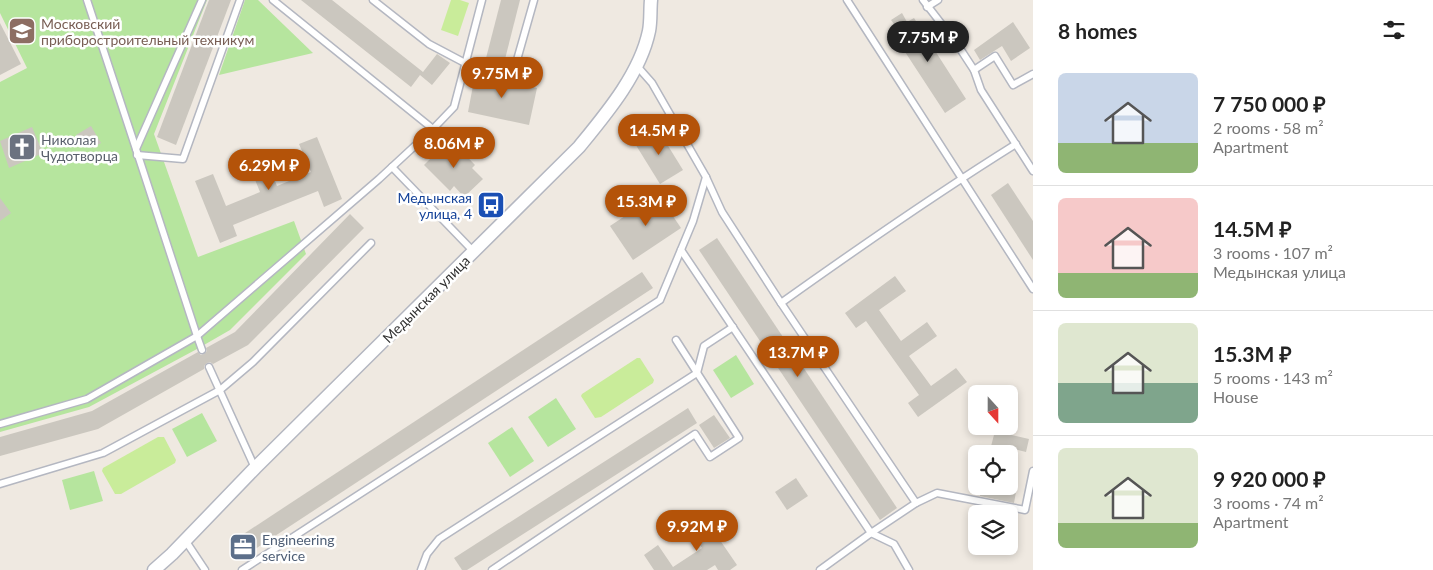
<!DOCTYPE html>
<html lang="en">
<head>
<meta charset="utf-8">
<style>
  :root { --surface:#fff; --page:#f6f6f6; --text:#222; --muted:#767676; --line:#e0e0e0; --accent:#b45309 }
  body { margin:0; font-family:Lato,sans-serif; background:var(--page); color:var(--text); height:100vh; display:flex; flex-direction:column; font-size:19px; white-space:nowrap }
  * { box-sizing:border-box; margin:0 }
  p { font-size:16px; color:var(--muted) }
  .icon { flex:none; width:28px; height:28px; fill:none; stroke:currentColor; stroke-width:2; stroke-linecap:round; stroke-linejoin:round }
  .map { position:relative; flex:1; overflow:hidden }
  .side { display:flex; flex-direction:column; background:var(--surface); width:400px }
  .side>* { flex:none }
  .needle { width:32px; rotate:159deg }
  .buttons { position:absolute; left:968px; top:385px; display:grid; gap:10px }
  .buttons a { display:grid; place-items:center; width:50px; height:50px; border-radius:8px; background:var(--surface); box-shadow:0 2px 8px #0003; font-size:25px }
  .price { position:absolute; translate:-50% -42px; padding:0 11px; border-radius:18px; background:var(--accent); color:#fff; font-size:16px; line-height:32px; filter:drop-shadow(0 1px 2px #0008) }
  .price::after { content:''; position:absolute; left:50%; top:30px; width:15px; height:11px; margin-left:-8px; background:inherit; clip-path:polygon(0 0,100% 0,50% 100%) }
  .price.on { background:#222; color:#fff }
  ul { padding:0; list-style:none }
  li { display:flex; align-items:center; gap:15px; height:125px; padding:0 25px }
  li+li { border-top:1px solid var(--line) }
  li span { display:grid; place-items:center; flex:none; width:140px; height:100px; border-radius:8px; color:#555 }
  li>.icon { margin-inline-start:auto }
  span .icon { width:60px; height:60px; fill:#fffc; stroke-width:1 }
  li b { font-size:21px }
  h2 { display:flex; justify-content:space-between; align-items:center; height:60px; padding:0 25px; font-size:21px }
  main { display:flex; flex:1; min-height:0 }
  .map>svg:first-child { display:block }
  .green { fill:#b6e59e }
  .pitch { fill:#c9ec9a }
  .building { fill:#cbc7bf }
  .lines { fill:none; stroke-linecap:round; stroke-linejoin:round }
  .lane-casing { stroke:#b4b7c1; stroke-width:9 }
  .street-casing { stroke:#b4b7c1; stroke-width:15 }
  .lane { stroke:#fff; stroke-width:6 }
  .street { stroke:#fff; stroke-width:12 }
  .labels { text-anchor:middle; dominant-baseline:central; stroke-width:5; stroke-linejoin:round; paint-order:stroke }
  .education-label { font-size:14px; fill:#785e54; stroke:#fff; text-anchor:start }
  .worship-label { font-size:14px; fill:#5b616d; stroke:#fff; text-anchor:start }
  .transit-label { font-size:14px; fill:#164399; stroke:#fff; text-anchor:end }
  .street-label { font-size:14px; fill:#2e2e2e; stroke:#fff }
  .service-label { font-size:14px; fill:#4e5e75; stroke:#fff; text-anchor:start }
</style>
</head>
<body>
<main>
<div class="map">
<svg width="1033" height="570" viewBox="0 0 1033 570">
  <rect width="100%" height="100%" fill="#efe9e1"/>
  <g class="green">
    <polygon points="0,0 207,0 154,134 198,257 294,221 306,254 230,330 197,349 89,407 0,432 0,82 27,68 0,13"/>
    <polygon points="245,0 258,0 313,53 219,75"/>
    <polygon points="736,355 754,384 731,398 713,370"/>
    <polygon points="556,398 576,429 548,447 528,417"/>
    <polygon points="202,413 217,441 187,457 172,429"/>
    <polygon points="512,427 534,461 510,477 488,443"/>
    <polygon points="94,471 103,501 70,510 62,480"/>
  </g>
  <g class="pitch">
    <polygon points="451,0 460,0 469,3 458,36 441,30"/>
    <polygon points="637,358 640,358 654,380 653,383 601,417 595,418 581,396 582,394"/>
    <polygon points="158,437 164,437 176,460 175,463 121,494 115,494 102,471 103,468"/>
  </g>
  <g class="building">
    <polygon points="209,0 231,0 176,145 157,137"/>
    <polygon points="301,0 332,0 423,72 437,54 450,63 432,85 420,75 411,87"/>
    <polygon points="501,0 520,0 503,67 485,62"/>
    <polygon points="902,13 907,22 914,18 966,99 945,113 892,32 897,28 891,20"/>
    <polygon points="1013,22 1030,48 1011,61 1002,46 980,60 974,50"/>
    <polygon points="0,23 21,64 0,75"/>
    <polygon points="482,72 500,76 499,80 537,88 529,125 468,112 475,75 481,76"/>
    <polygon points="91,126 101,143 92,148 88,140 82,144 76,135"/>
    <polygon points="32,127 43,153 9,168 0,141"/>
    <polygon points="657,128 683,170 660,184 634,142"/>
    <polygon points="317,137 342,199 324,207 318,191 233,225 237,236 220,243 195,181 213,174 226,206 260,192 247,160 264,154 277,186 311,172 299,144"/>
    <polygon points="450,139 475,165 472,168 483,179 464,197 454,186 450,191 424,165"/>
    <polygon points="1008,183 1033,221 1033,260 991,195"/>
    <polygon points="658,194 681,228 633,260 610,226"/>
    <polygon points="0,198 11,213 0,221"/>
    <polygon points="350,214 364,228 248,345 213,364 210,362 207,363 204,366 204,369 98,429 0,456 0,437 92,411 198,352 201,355 204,354 207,351 206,348 235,332"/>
    <polygon points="717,238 897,508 880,520 699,250"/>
    <polygon points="642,272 653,288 246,555 236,539"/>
    <polygon points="895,276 906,291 879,310 901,341 927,322 937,336 909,356 931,386 956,368 967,382 918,417 908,403 919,395 866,321 856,328 845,313"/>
    <polygon points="688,408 697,423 467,570 462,570 454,558"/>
    <polygon points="714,415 730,438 714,448 699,425"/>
    <polygon points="995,431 1029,439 1026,452 1014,449 1013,454 989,454"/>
    <polygon points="796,478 808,496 787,510 775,492"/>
    <polygon points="982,486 1005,486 1005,489 1016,492 1014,503 980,496"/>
    <polygon points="702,514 737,565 730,570 718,570 715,565 707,570 654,570 644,555 658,545 673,567 702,548 686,525"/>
  </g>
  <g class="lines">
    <g class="lane-casing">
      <g id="lane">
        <polyline points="87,0 136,149"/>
        <polyline points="202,0 136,149 197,336 202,350"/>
        <polyline points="373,0 429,44 465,63 513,74 534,0"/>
        <polyline points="847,0 1033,289"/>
        <polyline points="923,0 957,44 974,70 981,90 1033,171"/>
        <polyline points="927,7 938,0"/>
        <path d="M637 66 652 83 706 177 722 212 781 303C858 248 936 194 1016 144"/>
        <polyline points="974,70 995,56 1013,85 1033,74"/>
        <polyline points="433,129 454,107 482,0"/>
        <polyline points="137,155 183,159 240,0"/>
        <polyline points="392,167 474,252"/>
        <polyline points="681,250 871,533 916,503 781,303"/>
        <polyline points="209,367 255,468"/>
        <polyline points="0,424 87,399 197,336 379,179 433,129 273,0"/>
        <polyline points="0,484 103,453 220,390 253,362 371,243"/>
        <polyline points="916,503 937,493 1025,510 1033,471"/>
        <polyline points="185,540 205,570"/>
        <polyline points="242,570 660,300 693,221 706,177"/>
        <polyline points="421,570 427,554 439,539 697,373 704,346 733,327"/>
        <polyline points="492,570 695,434 710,457 739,438 676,340"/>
        <polyline points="820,570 871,533 894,544 909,570"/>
      </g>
    </g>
    <g class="street-casing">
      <path id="street" d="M154 570 172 554 255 468 579 147C606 114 640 74 649 31 651 21 650 10 651 0"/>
    </g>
    <use href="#lane" class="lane"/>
    <use href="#street" class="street"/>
  </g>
  <defs>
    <g id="university-square" transform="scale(1.4375)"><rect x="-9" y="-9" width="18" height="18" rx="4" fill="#8d6e63" stroke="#fff"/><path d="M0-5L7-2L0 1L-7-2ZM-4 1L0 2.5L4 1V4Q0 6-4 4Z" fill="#fff"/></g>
    <g id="church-square" transform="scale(1.4375)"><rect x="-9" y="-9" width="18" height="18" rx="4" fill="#6b7280" stroke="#fff"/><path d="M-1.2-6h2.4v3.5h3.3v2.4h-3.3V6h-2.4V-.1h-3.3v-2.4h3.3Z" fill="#fff"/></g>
    <g id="bus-square" transform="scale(1.4375)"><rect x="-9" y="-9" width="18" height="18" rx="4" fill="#1a4fb4" stroke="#fff"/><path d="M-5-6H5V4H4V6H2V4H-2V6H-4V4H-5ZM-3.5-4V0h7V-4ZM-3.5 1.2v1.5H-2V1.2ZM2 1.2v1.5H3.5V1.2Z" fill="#fff"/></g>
    <g id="office-square" transform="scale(1.4375)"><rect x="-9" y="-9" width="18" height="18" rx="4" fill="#5c6f8a" stroke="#fff"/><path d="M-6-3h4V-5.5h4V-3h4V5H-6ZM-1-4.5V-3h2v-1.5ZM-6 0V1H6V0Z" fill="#fff"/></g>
  </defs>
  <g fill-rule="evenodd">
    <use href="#university-square" x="22" y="31"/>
    <use href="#church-square" x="22" y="147"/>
    <use href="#bus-square" x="491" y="205"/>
    <use href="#office-square" x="243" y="547"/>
  </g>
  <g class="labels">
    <g class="education-label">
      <text x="41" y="23">Московский<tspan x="41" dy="16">приборостроительный техникум</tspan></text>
    </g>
    <g class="worship-label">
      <text x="41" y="139">Николая<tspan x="41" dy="16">Чудотворца</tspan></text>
    </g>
    <g class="transit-label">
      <text x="472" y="197">Медынская<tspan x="472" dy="16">улица, 4</tspan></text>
    </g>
    <g class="street-label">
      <text transform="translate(426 299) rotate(-45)">Медынская улица</text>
    </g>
    <g class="service-label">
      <text x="262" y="539">Engineering<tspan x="262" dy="16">service</tspan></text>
    </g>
  </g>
</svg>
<div class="buttons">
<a><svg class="needle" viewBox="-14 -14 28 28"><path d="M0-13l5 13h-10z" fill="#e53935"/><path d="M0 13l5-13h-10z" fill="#767676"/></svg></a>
<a><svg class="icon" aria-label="locate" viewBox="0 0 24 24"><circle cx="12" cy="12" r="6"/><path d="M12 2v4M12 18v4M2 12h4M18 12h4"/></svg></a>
<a><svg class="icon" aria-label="layers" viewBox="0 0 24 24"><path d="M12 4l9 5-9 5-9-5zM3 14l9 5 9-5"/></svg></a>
</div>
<b class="price on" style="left:928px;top:63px">7.75M ₽</b>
<b class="price" style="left:502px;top:99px">9.75M ₽</b>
<b class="price" style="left:659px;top:156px">14.5M ₽</b>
<b class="price" style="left:454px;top:169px">8.06M ₽</b>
<b class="price" style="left:269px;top:191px">6.29M ₽</b>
<b class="price" style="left:646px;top:227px">15.3M ₽</b>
<b class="price" style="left:798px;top:378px">13.7M ₽</b>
<b class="price" style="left:697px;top:552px">9.92M ₽</b>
</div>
<section class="side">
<h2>8 homes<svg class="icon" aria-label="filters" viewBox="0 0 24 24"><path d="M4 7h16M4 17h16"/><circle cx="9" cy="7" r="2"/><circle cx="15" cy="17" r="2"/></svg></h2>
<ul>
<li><span style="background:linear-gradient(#c9d6e8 70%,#8fb573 0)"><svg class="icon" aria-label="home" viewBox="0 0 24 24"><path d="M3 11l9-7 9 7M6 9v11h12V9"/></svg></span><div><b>7 750 000 ₽</b><p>2 rooms · 58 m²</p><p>Apartment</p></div></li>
<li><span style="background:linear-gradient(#f6c9c9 75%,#8fb573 0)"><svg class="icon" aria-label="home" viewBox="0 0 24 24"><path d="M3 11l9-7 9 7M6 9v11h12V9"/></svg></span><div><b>14.5M ₽</b><p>3 rooms · 107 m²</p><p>Медынская улица</p></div></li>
<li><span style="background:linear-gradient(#dfe7d0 60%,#7fa58c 0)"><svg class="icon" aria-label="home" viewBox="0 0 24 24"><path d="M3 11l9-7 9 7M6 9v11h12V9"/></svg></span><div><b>15.3M ₽</b><p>5 rooms · 143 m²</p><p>House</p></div></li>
<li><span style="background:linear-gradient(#dfe7d0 75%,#8fb573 0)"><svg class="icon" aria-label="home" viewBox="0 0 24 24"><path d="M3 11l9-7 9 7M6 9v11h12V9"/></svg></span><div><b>9 920 000 ₽</b><p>3 rooms · 74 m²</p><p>Apartment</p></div></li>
</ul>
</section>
</main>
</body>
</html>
